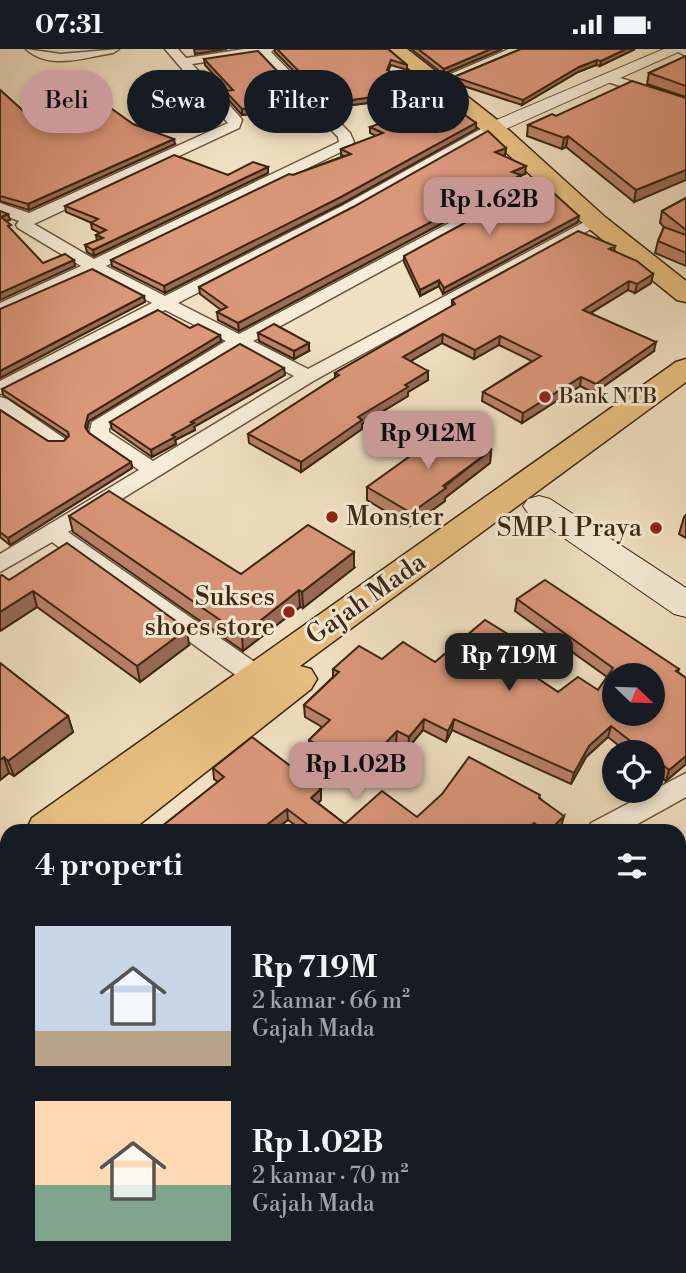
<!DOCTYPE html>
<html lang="id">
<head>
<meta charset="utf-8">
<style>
  :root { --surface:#171b24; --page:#242831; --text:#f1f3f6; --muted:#9ea1a6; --accent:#c59692 }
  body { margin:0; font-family:"Libre Bodoni",serif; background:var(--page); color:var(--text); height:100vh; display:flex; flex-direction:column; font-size:26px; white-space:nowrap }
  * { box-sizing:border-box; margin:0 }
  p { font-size:23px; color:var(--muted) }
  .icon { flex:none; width:38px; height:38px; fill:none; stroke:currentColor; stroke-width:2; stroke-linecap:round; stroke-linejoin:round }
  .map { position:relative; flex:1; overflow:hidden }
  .sheet { position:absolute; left:0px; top:775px; width:686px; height:450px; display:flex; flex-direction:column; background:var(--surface); border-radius:21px 21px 0 0; box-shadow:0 4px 10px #0003 }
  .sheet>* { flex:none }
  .hud { position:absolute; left:21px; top:21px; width:644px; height:63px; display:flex; gap:14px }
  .needle { width:46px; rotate:113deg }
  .buttons { position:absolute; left:602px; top:614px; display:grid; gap:14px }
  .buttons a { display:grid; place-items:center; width:63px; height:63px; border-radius:50%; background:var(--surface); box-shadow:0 4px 10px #0003; font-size:35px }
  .price { position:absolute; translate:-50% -60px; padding:0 16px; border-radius:14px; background:var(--accent); color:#111; font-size:23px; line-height:46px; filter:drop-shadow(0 2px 4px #0008) }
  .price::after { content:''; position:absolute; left:50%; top:42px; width:21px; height:16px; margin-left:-10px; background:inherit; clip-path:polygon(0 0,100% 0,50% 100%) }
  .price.current { background:#222; color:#fff }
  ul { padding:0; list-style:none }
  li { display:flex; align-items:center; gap:21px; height:175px; padding:0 35px }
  li span { display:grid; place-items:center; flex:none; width:196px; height:140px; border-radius:0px; color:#555 }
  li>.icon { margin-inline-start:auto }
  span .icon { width:84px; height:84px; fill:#fffc; stroke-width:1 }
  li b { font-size:30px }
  h2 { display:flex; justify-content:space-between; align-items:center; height:84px; padding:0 35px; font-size:30px }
  .chip { padding:0 24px; border-radius:32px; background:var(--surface); box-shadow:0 4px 10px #0003; font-size:24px; line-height:63px }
  .chip.current { background:var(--accent); color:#111 }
  .status { display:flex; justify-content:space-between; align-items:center; height:49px; padding:0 35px; background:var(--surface); direction:ltr }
  .status svg { height:19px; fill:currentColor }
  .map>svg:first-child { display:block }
  .green { fill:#c2c08e; stroke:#7f7350; stroke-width:2 }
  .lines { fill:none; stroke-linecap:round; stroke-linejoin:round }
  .minor-casing { stroke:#69553d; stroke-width:3 }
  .tertiary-casing { stroke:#69553d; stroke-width:2 }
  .secondary-casing { stroke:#3c2611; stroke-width:2 }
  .trunk-casing { stroke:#3c2611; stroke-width:3 }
  .minor { fill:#f6ecd7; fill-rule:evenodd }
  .tertiary { fill:#f6ecd7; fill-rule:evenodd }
  .secondary { fill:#f6ecd7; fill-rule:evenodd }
  .trunk { fill:#e8c081; fill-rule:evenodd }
  .wall { fill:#bb8269; stroke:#3c2611; stroke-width:2 }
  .shaded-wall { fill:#996a55; stroke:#3c2611; stroke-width:2 }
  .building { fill:#da977a; stroke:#3c2611; stroke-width:2; fill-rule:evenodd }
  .poi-dot { fill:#8f2418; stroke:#f6ecd7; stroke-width:2.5 }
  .labels { text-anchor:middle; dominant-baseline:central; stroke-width:6; stroke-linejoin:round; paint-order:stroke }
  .far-poi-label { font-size:21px; fill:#3c2611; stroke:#f6ecd7; text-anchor:start }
  .poi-label { font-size:26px; fill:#3c2611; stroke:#f6ecd7; text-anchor:end }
  .street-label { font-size:26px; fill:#3c2611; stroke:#f6ecd7 }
</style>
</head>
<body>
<div class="status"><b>07:31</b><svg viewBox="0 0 49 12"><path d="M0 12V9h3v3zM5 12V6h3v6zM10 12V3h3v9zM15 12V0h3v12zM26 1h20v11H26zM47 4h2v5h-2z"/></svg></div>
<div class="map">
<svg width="686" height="1224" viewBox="0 0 686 1224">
  <rect width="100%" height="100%" fill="#f1e1c2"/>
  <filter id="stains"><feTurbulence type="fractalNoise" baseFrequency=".00286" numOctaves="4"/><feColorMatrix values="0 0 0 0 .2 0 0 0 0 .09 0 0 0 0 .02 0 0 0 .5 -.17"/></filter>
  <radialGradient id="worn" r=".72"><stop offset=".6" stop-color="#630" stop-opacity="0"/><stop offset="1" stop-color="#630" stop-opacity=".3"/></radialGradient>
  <polygon class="green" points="686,817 686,1224 226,1224 231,1218 679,1218 679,819"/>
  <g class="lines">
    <g class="minor-casing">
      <g id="minor">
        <path d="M26 0 61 5 119 0 113 4C86 8 49 22 26 0Z"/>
        <path d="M165 0H178L186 9 244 0H274L271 3 350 84 354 93 349 99 106 217 165 247 342 157 488 76H498L500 79 352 163 178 254 239 285 540 126H550L552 129 253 292 308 320 590 170 596 168 604 173 315 331 68 483 266 621 269 628 266 635 257 637 248 635 52 493 0 523V505L139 421 92 389 89 385 92 373 226 292 165 261 0 345V332L152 254 93 223 0 266V254L81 217 18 179 16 176 19 172 0 165V154L29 164 228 74ZM259 5 338 88 339 93 94 210 34 175 239 79 242 71 240 68 192 15ZM240 299 294 327 153 412 109 383V379Z"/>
        <polygon points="509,0 526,0 449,33 445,34 439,30"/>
        <polygon points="672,0 686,0 686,7"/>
        <polygon points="612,26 686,51 686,59 608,33 606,30"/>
        <polygon points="0,348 7,350 68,392 65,396 51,396 0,363"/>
        <polygon points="686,724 686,748 625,782 587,782 591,774"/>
        <polygon points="120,1218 160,1218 158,1224 118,1224"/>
      </g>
    </g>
    <g class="tertiary-casing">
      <polygon id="tertiary" points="664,0 685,0 499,83 487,83 484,79 487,75"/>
    </g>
    <g class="secondary-casing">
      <polygon id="secondary" points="539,447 550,450 686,539 686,568 674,565 528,464 523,457 528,450"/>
    </g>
    <g class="trunk-casing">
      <g id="trunk">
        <polygon points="386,0 407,0 501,74 605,168 686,232 686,253 677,251 587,178 485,84"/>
        <polygon points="686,310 686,333 300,617 311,620 317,630 311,640 131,782 26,782 32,769 676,313"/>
        <polygon points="7,793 7,875 0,877 0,795"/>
      </g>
    </g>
    <use href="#minor" class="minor"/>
    <use href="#tertiary" class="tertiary"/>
    <use href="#secondary" class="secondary"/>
    <use href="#trunk" class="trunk"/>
  </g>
  <g class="wall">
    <polygon points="275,0 388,0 407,16 407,21 391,16 388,22 424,47 344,57 340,51 324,53 275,3"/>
    <polygon points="411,0 502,0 443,25"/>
    <polygon points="521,0 635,0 600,17 596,16 578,23 522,56 454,34 454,28"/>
    <polygon points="686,7 686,48 647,35 649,24"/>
    <polygon points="204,10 304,50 305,57 275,62 275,66 254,69 251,65 242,66 226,48 225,42 228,42 205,16"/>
    <polygon points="0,41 31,69 133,75 175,95 29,161 0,152"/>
    <polygon points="686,49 634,153 566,98 562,100 527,87 528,76 556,67"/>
    <polygon points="164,51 221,70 203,73 204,79 183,82 165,58"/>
    <polygon points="370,78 476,80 341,155 165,244 112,217 111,211 293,126 344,107 341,106 341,100 376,87 370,84"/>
    <polygon points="506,99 505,106 503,107 525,125 521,126 520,133 239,282 218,271 217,263 221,261 200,245 199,238"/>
    <polygon points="268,118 268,124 94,207 87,203 85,196 97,192 96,186 100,184 92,180 91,174 92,174 66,163 65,157"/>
    <polygon points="686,149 686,217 655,204 658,192 664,178 660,174 662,162"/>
    <polygon points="578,173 443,245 439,237 420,247 404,213 404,207"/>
    <polygon points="615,197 614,202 653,225 651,234 635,244 628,241 591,264 654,302 594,344 580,337 522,374 482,352 483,343 532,312 499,296 474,310 442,294 411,312 428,331 408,343 408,347 362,375 362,380 301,423 249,394 248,385 335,329 335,324 452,257 452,251"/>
    <polygon points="190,279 221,292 89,372 87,381 89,384 131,413 132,419 10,496 0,488 0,361 48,392 64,392 67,388 3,346 2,340"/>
    <polygon points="258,284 309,302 294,310 259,292"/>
    <polygon points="285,326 194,378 195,381 175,391 176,395 152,408 112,380 110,373"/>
    <polygon points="491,401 490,414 445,449 445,452 410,477 367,451 367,438"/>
    <polygon points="686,466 686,489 679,485 684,468"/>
    <polygon points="69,467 241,525 354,519 303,559 300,558 243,602 73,483"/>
    <polygon points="0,527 9,531 189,596 140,633 37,558 0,582"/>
    <polygon points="517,550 679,620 678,623 686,629 686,715 666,732 653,722 653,704 628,704 608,688 586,708 571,735 452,681 446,693 423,681 408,699 396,693 361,731 309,703 309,691 322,678 305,668 304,656 333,628 333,620 382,610 540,618 531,625 558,643 598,641 607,628 515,562"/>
    <polygon points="0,614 68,667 73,683 14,727 9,724 0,731"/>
    <polygon points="213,719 321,740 321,751 318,754 345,775 417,768 540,749 561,778 557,782 303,782 288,771 273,782 156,782 218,733 214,730"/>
  </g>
  <g class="shaded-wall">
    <polygon points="194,0 227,0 195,5"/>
    <polygon points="491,0 502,0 443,25 444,20"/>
    <polygon points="626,0 635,0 600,17 601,12"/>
    <polygon points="597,11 596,16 578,23 522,56 523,51 579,18"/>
    <polygon points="424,41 424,47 344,57 344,52"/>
    <polygon points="340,45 340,51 324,53 324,48"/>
    <polygon points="304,50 305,57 275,62 275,66 254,69 254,63 271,56"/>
    <polygon points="250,59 251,65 242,66 242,60"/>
    <polygon points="220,62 221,70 203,73 204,79 183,82 182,74 199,66"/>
    <polygon points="476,74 476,80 341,155 165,244 164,237"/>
    <polygon points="568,87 566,98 562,100 564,89"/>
    <polygon points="174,90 175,95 29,161 28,155"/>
    <polygon points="506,99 505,106 494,110 495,103"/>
    <polygon points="526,117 525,125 521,126 520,133 239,282 238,274 512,123"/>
    <polygon points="268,118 268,124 94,207 93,201"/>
    <polygon points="686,121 686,131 634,153 636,141"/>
    <polygon points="8,165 10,171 2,174 1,168"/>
    <polygon points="579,167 578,173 443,245 444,239"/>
    <polygon points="74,211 75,217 0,251 0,244"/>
    <polygon points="653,225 651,234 635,244 637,235"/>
    <polygon points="439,231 439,237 420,247 420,241"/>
    <polygon points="629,232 628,241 582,269 583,261"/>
    <polygon points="144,247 145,253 0,329 0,322"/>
    <polygon points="443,285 442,294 402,317 403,308"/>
    <polygon points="220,286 221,292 89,372 86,384 85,378 88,366"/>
    <polygon points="500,287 499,296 474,310 475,301"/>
    <polygon points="656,293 654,302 594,344 596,335"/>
    <polygon points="309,294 309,302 294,310 294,302"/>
    <polygon points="284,319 285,326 194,378 195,381 175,391 176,395 152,408 151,401 172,386 191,373"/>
    <polygon points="428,322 428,331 408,343 408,347 362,375 362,380 301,423 301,413 358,368 405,336"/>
    <polygon points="581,328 580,337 522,374 523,364"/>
    <polygon points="491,401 490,414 445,449 445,452 410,477 411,464"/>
    <polygon points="131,413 132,419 10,496 8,489"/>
    <polygon points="354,503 354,519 303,559 302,543"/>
    <polygon points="299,541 300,558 243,602 242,586"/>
    <polygon points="33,542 37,558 0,582 0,563"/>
    <polygon points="187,580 189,596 140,633 137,617"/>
    <polygon points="542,606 540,618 522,631 524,620"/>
    <polygon points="68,667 73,683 14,727 8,712"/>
    <polygon points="424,670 423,681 408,699 409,688"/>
    <polygon points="454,670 452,681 446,693 448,682"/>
    <polygon points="611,677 608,688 586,708 571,735 574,724 589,697"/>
    <polygon points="397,682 396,693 361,731 361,720"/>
    <polygon points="686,707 686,715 666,732 669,721"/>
    <polygon points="4,708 9,724 0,731 0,711"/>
    <polygon points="321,740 321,751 311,760 311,749"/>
    <polygon points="287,760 288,771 273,782 259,782"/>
    <polygon points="564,767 561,778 557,782 549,782"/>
    <polygon points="534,774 532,782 526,782"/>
    <polygon points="7,1008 7,1022 2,1026 0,1023 0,1014"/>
    <polygon points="111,1218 118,1218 116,1224 104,1224"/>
  </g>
  <g class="building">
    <polygon points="277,0 388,0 407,16 391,11 387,21 424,41 344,52 340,45 324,48"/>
    <polygon points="418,0 491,0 444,20"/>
    <polygon points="521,0 626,0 601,12 597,11 579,18 523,51 454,28"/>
    <polygon points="258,2 304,50 271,56 275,59 254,63 250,59 242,60 225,42 233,41 204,10"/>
    <polygon points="686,7 686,37 649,24"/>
    <polygon points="632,32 686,49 686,121 636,141 568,87 564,89 528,76 552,65 556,67"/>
    <polygon points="0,41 31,69 101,52 133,75 174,90 28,155 0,147"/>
    <polygon points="205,44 220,62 199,66 203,71 182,74 164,51"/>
    <polygon points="444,51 476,74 341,148 164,237 111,211 289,125 293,126 351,105 341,100 383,84 370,78"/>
    <polygon points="488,82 506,99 495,103 526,117 512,123 521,126 238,274 217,263 227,258 199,238 353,158"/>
    <polygon points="174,106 228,126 253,113 268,118 93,201 85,196 103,189 96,186 106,181 91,174 98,170 65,157"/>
    <polygon points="538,134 547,138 579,167 444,239 439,231 420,241 404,207"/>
    <polygon points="686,149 686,181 662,162"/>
    <polygon points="0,162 8,165 1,168 11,176 8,177 43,214 65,205 74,211 0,244"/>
    <polygon points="664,178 686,186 686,204 658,192"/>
    <polygon points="578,182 615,197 609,200 637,212 653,225 637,235 629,232 583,261 656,293 596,335 581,328 523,364 483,343 541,307 500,287 475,301 443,285 403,308 428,322 405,336 408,338 358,368 362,371 301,413 248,385 339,326 335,324 455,255 452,251"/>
    <polygon points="92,220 144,247 0,322 0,260"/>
    <polygon points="158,261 190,279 198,275 220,286 88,366 85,378 89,384 131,413 8,489 0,483 0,361 48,392 64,392 69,387 68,383 2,340"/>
    <polygon points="274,275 309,294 294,302 258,284"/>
    <polygon points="240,295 284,319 191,373 194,374 172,386 175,388 151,401 110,373"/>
    <polygon points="448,380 491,401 443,437 446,439 411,464 367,438"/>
    <polygon points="109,442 241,525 308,476 354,503 302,543 299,541 242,586 69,467"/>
    <polygon points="67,494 187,580 137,617 33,542 0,563 0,527 2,526 9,531"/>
    <path d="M545 531 679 620 676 622 686 629V707L669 721 653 708V704H646L611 677 589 697 574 724 454 670 448 682 424 670 409 688 397 682 361 720 309 691 330 671 304 656 339 623 333 620 359 597 382 610 403 593 435 613 485 571 542 606 524 620 558 643 578 628 598 641 613 619 517 550ZM614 626H653V665H614Z"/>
    <polygon points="0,614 68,667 8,712 4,708 0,711"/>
    <polygon points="252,688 321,740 311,749 345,775 382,742 417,768 442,745 469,708 540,746 539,749 564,767 549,782 545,782 534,774 526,782 316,782 287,760 259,782 156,782 224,728 213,719"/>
    <polygon points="7,899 7,1008 0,1014 0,911 3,909 0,905"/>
    <polygon points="7,1078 7,1118 0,1108 0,1084"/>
    <polygon points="66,1218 111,1218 104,1224 61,1224 67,1219"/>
  </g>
  <g class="poi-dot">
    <circle cx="545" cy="348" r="7"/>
    <circle cx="332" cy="468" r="7"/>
    <circle cx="656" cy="479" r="7"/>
    <circle cx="289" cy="563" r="7"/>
  </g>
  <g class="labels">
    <g class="far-poi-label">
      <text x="559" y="348">Bank NTB</text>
    </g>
    <g class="poi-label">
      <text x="346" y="468" text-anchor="start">Monster</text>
      <text x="642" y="479">SMP 1 Praya</text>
      <text x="275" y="548">Sukses<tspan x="275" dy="30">shoes store</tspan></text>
    </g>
    <g class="street-label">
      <text transform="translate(366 550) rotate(-35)">Gajah Mada</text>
    </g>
  </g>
  <rect width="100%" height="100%" filter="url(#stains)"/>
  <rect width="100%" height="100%" fill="url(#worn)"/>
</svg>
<div class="buttons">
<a><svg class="needle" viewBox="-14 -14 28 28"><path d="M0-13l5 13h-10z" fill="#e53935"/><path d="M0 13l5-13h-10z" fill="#9ea1a6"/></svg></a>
<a><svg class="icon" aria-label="locate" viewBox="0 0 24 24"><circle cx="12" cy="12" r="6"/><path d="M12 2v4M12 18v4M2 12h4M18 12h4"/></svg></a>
</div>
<b class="price" style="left:489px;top:188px">Rp 1.62B</b>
<b class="price" style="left:428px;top:422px">Rp 912M</b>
<b class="price current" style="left:509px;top:644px">Rp 719M</b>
<b class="price" style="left:356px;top:753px">Rp 1.02B</b>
<div class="hud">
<a class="chip current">Beli</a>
<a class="chip">Sewa</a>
<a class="chip">Filter</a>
<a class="chip">Baru</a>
</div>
<section class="sheet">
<h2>4 properti<svg class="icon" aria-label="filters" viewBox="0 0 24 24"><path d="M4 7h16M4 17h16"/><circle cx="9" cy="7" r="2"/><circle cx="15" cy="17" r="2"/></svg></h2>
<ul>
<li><span style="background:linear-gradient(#c9d6e8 75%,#b9a48a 0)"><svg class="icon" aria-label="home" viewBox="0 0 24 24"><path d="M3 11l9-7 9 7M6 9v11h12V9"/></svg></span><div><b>Rp 719M</b><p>2 kamar · 66 m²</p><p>Gajah Mada</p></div></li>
<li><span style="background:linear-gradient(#ffd9b3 60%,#7fa58c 0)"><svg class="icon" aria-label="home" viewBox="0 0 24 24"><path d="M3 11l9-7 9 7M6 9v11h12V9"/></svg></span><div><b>Rp 1.02B</b><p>2 kamar · 70 m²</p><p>Gajah Mada</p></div></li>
</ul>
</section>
</div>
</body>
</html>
